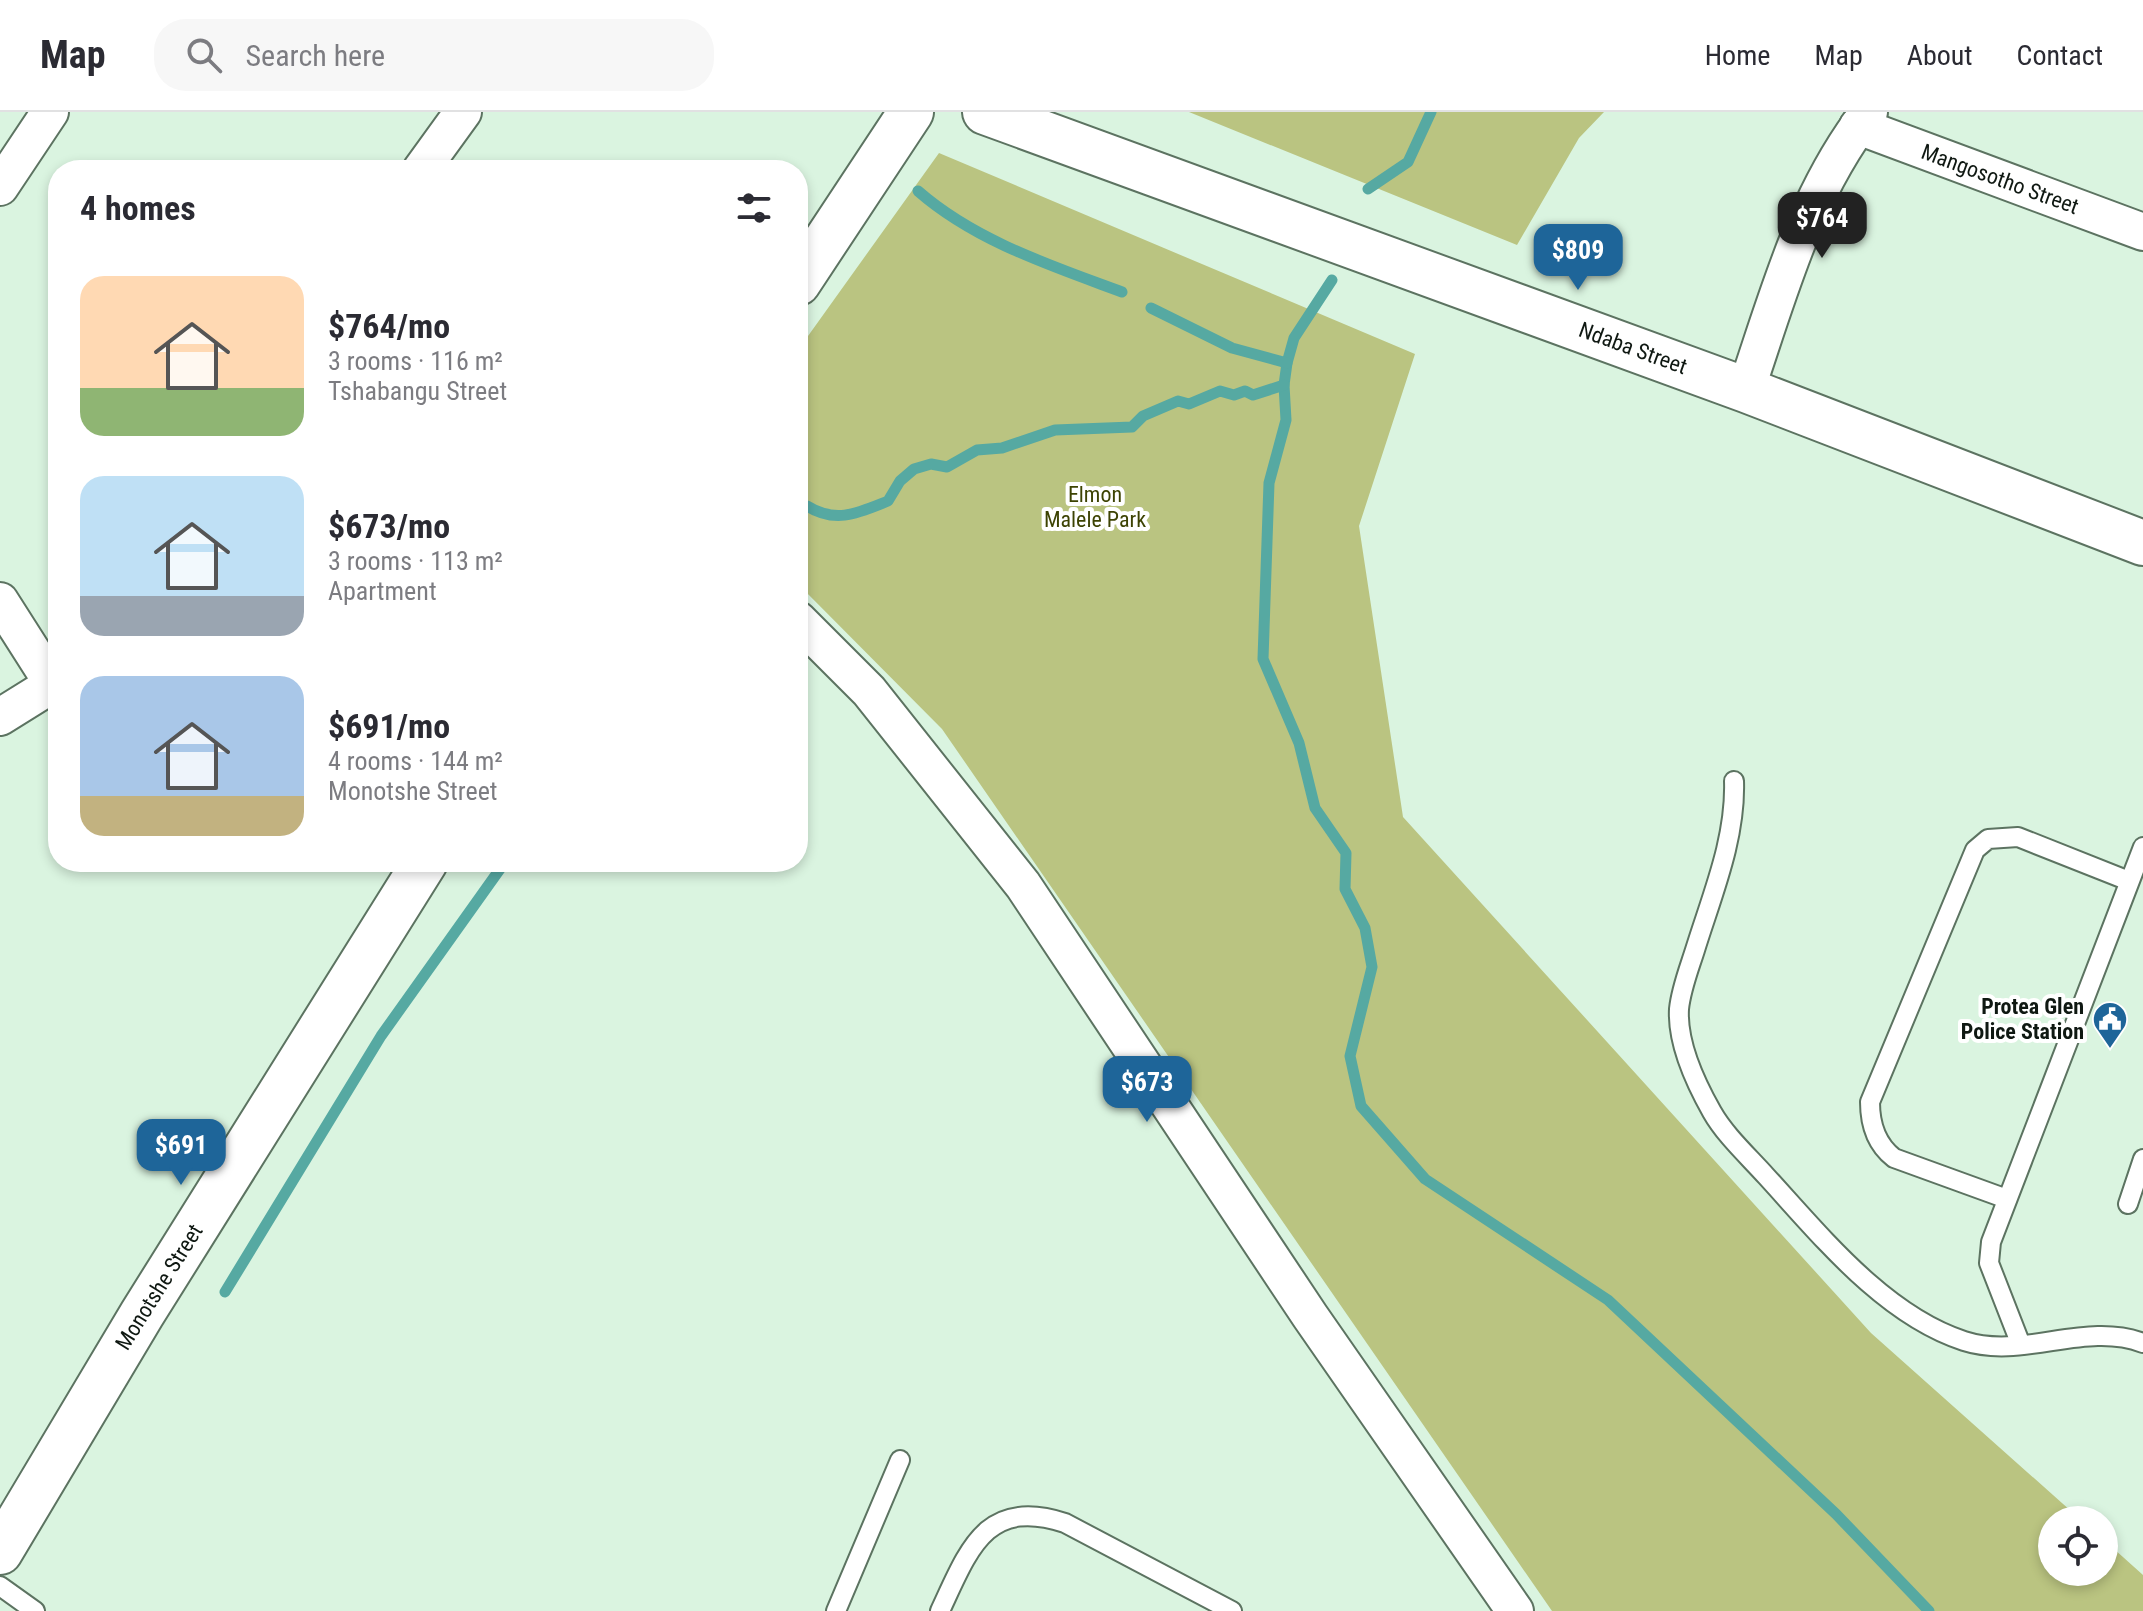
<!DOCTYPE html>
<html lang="en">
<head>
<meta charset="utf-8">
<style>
  :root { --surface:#fff; --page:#f7f7f7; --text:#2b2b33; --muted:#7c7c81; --line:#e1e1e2; --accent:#1e6599 }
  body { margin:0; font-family:"Roboto Condensed",sans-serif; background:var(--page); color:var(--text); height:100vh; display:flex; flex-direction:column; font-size:30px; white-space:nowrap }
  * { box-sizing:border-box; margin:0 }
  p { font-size:26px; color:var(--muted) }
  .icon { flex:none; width:44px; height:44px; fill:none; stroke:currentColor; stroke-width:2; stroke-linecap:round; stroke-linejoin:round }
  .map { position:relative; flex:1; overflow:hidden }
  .sheet { position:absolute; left:48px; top:48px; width:760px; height:712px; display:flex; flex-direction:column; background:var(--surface); border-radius:32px; box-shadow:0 4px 12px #0003 }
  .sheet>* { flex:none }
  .buttons { position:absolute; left:2038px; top:1394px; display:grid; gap:16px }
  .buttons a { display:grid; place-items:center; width:80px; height:80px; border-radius:50%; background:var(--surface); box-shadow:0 4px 12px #0003; font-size:40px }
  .price { position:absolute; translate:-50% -68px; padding:0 18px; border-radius:16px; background:var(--accent); color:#fff; font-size:26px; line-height:52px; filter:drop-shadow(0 2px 4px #0008) }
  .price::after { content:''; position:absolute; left:50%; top:48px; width:24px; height:18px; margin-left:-12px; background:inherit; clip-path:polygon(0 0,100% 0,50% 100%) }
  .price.current { background:#222; color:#fff }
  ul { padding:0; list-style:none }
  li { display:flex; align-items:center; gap:24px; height:200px; padding:0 32px }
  li span { display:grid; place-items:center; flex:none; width:224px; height:160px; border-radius:24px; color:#555 }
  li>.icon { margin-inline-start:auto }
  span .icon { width:96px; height:96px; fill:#fffc; stroke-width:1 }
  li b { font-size:34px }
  h2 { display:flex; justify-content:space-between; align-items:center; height:96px; padding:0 32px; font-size:34px }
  header { display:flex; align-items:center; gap:48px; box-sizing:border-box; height:112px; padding:0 40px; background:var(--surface); border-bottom:2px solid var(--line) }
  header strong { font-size:38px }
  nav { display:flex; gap:44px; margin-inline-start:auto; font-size:28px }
  .search { width:560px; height:72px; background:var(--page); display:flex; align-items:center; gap:20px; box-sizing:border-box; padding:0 28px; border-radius:32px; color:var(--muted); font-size:30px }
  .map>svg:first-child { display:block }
  .green { fill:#bac481 }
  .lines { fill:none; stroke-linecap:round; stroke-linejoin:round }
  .stream { stroke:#56a9a2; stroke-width:11 }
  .service-casing { stroke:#5c7361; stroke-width:22 }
  .minor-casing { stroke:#5c7361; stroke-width:40 }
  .tertiary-casing { stroke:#5c7361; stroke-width:48 }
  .service { stroke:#fff; stroke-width:18 }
  .minor { stroke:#fff; stroke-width:36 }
  .tertiary { stroke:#fff; stroke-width:44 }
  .labels { text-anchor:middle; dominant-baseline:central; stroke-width:8; stroke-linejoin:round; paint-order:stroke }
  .street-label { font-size:22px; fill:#0f1812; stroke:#fff }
  .park-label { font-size:22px; fill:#3d4303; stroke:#fff }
  .poi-label { font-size:22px; font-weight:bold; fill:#0f1812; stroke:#fff; text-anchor:end }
</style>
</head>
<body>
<header>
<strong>Map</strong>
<div class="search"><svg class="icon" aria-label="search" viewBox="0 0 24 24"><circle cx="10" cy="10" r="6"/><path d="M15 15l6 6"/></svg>Search here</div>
<nav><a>Home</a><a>Map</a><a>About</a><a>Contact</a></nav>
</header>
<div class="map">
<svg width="2143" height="1499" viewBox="0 0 2143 1499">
  <rect width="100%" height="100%" fill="#daf4e0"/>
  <g class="green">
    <polygon points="1189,0 1604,0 1579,26 1517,133"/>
    <polygon points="939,41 1415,242 1359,414 1403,705 1871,1221 2081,1408 2052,1408 2052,1460 2104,1460 2104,1428 2143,1463 2143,1499 1552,1499 942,617 798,472 798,238"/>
  </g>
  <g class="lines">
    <g class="stream">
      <polyline points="1368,77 1408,50 1431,0"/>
      <path d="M918 79C975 129 1052 154 1122 180"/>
      <polyline points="1332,168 1294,226 1287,251 1284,273 1286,308 1269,371 1263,547 1299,631 1315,696 1346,741 1345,777 1365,816 1372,855 1350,944 1361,994 1425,1067 1608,1188 1836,1402 1929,1499"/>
      <polyline points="1151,196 1232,236 1287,251"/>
      <path d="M798 396 807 394C836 412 858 401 888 389L900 369 914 357 931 352 947 355 977 338 1002 336 1055 318 1132 315 1143 304 1178 289 1189 292 1220 279 1234 283 1245 279 1253 283 1284 273"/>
      <polyline points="225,1180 381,924 505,750"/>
    </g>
    <g class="service-casing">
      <g id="service">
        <path d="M1734 669C1736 727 1712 783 1695 838 1689 857 1681 877 1679 897 1677 932 1695 970 1712 1000 1725 1023 1748 1044 1766 1064 1821 1124 1884 1203 1964 1229 2023 1248 2085 1209 2143 1231"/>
        <path d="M2007 1087 1894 1046C1876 1032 1870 1013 1870 990L1975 738 1988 727 2018 725 2129 769"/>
        <polyline points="2128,1092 2143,1047"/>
        <polyline points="2021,1233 1989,1151 1991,1130 2143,735"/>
        <polyline points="0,1474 35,1499"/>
        <polyline points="836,1499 900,1348"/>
        <path d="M940 1499C969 1437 986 1385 1065 1411L1232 1499"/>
      </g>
    </g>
    <g class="minor-casing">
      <g id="minor">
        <polyline points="1858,14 2143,120"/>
        <polyline points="421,58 463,0"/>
        <polyline points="0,75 50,0"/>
        <path d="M1746 278C1779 181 1805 82 1869 0"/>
        <polyline points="0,489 58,580"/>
        <polyline points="798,508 869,579 1023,773 1310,1204 1515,1499"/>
        <polyline points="0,605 53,572 58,565"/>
      </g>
    </g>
    <g class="tertiary-casing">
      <g id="tertiary">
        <polyline points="985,0 1746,278 2143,431"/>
        <polyline points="798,171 911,0"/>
        <polyline points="0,1440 142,1202 425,750"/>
      </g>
    </g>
    <use href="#service" class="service"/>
    <use href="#minor" class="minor"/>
    <use href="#tertiary" class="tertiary"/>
  </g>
  <defs>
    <g id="civic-pin" transform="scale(1.8)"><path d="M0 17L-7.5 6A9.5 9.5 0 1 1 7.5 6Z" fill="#1e6599" stroke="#fff"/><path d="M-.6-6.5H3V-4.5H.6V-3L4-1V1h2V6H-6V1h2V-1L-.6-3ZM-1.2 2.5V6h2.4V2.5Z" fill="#fff"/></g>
  </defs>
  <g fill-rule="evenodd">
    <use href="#civic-pin" x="2110" y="907"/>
  </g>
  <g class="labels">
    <g class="street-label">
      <text transform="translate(2000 67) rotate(20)">Mangosotho Street</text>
      <text transform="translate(1633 236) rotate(20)">Ndaba Street</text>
      <text transform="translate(159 1175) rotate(-58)">Monotshe Street</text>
    </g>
    <g class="park-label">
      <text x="1095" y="382">Elmon<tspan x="1095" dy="25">Malele Park</tspan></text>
    </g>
    <g class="poi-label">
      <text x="2084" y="894">Protea Glen<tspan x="2084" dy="25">Police Station</tspan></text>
    </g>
  </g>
</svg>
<div class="buttons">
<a><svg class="icon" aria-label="locate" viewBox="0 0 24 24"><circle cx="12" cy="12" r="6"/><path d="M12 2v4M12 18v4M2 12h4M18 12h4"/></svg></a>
</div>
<b class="price current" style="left:1822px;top:148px">$764</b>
<b class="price" style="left:1578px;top:180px">$809</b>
<b class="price" style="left:1147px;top:1012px">$673</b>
<b class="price" style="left:181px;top:1075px">$691</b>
<section class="sheet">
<h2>4 homes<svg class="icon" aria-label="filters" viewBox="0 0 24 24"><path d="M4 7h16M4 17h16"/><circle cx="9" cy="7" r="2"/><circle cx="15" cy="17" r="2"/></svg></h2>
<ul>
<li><span style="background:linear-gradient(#ffd9b3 70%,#8fb573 0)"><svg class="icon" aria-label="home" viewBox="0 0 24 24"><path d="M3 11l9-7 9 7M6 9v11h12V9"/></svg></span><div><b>$764/mo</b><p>3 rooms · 116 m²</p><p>Tshabangu Street</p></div></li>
<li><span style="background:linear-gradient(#bfe0f5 75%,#9aa5b1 0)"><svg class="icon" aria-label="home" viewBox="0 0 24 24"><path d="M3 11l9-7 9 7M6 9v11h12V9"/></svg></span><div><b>$673/mo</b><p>3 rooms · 113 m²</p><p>Apartment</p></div></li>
<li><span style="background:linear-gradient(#a9c7e8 75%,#c2b280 0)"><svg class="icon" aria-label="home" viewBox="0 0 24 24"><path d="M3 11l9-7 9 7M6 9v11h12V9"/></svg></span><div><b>$691/mo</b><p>4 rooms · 144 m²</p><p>Monotshe Street</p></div></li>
</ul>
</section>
</div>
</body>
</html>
